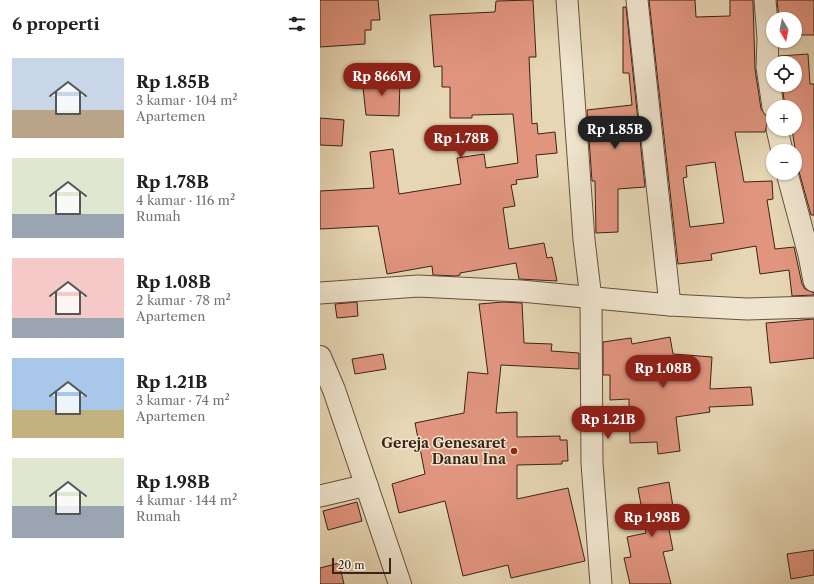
<!DOCTYPE html>
<html lang="id">
<head>
<meta charset="utf-8">
<style>
  :root { --surface:#fff; --page:#f2f2f2; --text:#202124; --muted:#757577; --accent:#8f2418 }
  body { margin:0; font-family:"Libre Caslon Text",serif; background:var(--page); color:var(--text); height:100vh; display:flex; flex-direction:column; font-size:15px; white-space:nowrap }
  * { box-sizing:border-box; margin:0 }
  p { font-size:13px; color:var(--muted) }
  .icon { flex:none; width:22px; height:22px; fill:none; stroke:currentColor; stroke-width:2; stroke-linecap:round; stroke-linejoin:round }
  .map { position:relative; flex:1; overflow:hidden }
  .panel { display:flex; flex-direction:column; background:var(--surface); width:320px }
  .panel>* { flex:none }
  .needle { width:26px; rotate:170deg }
  .tools { position:absolute; left:446px; top:12px; display:grid; gap:8px }
  .tools a { display:grid; place-items:center; width:36px; height:36px; border-radius:50%; background:var(--surface); box-shadow:0 1px 3px #0004; font-size:20px }
  .scale { position:absolute; left:12px; bottom:10px; width:59px; box-sizing:border-box; padding-left:4px; border:2px solid #3b2315; border-top:0; font-size:11px; line-height:14px; white-space:nowrap; color:#3b2315; -webkit-text-stroke:3px #efe4ce; paint-order:stroke }
  .price { position:absolute; translate:-50% -34px; padding:0 9px; border-radius:14px; background:var(--accent); color:#fff; font-size:13px; line-height:26px; filter:drop-shadow(0 1px 2px #0008) }
  .price::after { content:''; position:absolute; left:50%; top:24px; width:12px; height:9px; margin-left:-6px; background:inherit; clip-path:polygon(0 0,100% 0,50% 100%) }
  .price.active { background:#222; color:#fff }
  ul { padding:0; list-style:none }
  li { display:flex; align-items:center; gap:12px; height:100px; padding:0 12px }
  li span { display:grid; place-items:center; flex:none; width:112px; height:80px; border-radius:0px; color:#555 }
  li>.icon { margin-inline-start:auto }
  span .icon { width:48px; height:48px; fill:#fffc; stroke-width:1 }
  li b { font-size:17px }
  h2 { display:flex; justify-content:space-between; align-items:center; height:48px; padding:0 12px; font-size:17px }
  main { display:flex; flex:1; min-height:0 }
  .map>svg:first-child { display:block }
  .building { fill:#e1957f; stroke:#3b2315; fill-rule:evenodd }
  .lines { fill:none; stroke-linecap:round; stroke-linejoin:round }
  .minor-casing { stroke:#66503d; stroke-width:23 }
  .tertiary-casing { stroke:#66503d; stroke-width:24 }
  .minor { stroke:#efe4ce; stroke-width:21 }
  .tertiary { stroke:#efe4ce; stroke-width:22 }
  .poi-dot { fill:#8f2418; stroke:#efe4ce; stroke-width:1.5 }
  .labels { text-anchor:middle; dominant-baseline:central; stroke-width:3; stroke-linejoin:round; paint-order:stroke }
  .poi-label { font-size:14px; font-weight:bold; fill:#3b2315; stroke:#efe4ce; text-anchor:end }
</style>
</head>
<body>
<main>
<section class="panel">
<h2>6 properti<svg class="icon" aria-label="filters" viewBox="0 0 24 24"><path d="M4 7h16M4 17h16"/><circle cx="9" cy="7" r="2"/><circle cx="15" cy="17" r="2"/></svg></h2>
<ul>
<li><span style="background:linear-gradient(#c9d6e8 65%,#b9a48a 0)"><svg class="icon" aria-label="home" viewBox="0 0 24 24"><path d="M3 11l9-7 9 7M6 9v11h12V9"/></svg></span><div><b>Rp 1.85B</b><p>3 kamar · 104 m²</p><p>Apartemen</p></div></li>
<li><span style="background:linear-gradient(#dfe7d0 70%,#9aa5b1 0)"><svg class="icon" aria-label="home" viewBox="0 0 24 24"><path d="M3 11l9-7 9 7M6 9v11h12V9"/></svg></span><div><b>Rp 1.78B</b><p>4 kamar · 116 m²</p><p>Rumah</p></div></li>
<li><span style="background:linear-gradient(#f6c9c9 75%,#9aa5b1 0)"><svg class="icon" aria-label="home" viewBox="0 0 24 24"><path d="M3 11l9-7 9 7M6 9v11h12V9"/></svg></span><div><b>Rp 1.08B</b><p>2 kamar · 78 m²</p><p>Apartemen</p></div></li>
<li><span style="background:linear-gradient(#a9c7e8 65%,#c2b280 0)"><svg class="icon" aria-label="home" viewBox="0 0 24 24"><path d="M3 11l9-7 9 7M6 9v11h12V9"/></svg></span><div><b>Rp 1.21B</b><p>3 kamar · 74 m²</p><p>Apartemen</p></div></li>
<li><span style="background:linear-gradient(#dfe7d0 60%,#9aa5b1 0)"><svg class="icon" aria-label="home" viewBox="0 0 24 24"><path d="M3 11l9-7 9 7M6 9v11h12V9"/></svg></span><div><b>Rp 1.98B</b><p>4 kamar · 144 m²</p><p>Rumah</p></div></li>
</ul>
</section>
<div class="map">
<svg width="494" height="584" viewBox="0 0 494 584">
  <rect width="100%" height="100%" fill="#e6d6b4"/>
  <filter id="stains"><feTurbulence type="fractalNoise" baseFrequency=".005" numOctaves="4"/><feColorMatrix values="0 0 0 0 .2 0 0 0 0 .09 0 0 0 0 .02 0 0 0 .5 -.17"/></filter>
  <radialGradient id="worn" r=".72"><stop offset=".6" stop-color="#630" stop-opacity="0"/><stop offset="1" stop-color="#630" stop-opacity=".3"/></radialGradient>
  <g class="building">
    <polygon points="0,0 58,0 60,20 51,20 51,30 45,30 45,44 0,47"/>
    <polygon points="213,0 216,57 209,57 212,124 217,123 218,134 235,132 237,153 216,155 218,177 196,180 197,184 191,185 195,206 183,208 189,249 224,243 227,258 232,257 237,281 199,279 196,263 140,273 140,275 136,276 113,275 112,266 67,274 58,226 0,229 0,191 54,188 50,152 73,149 79,194 141,184 137,158 164,154 166,168 198,163 193,114 152,115 152,118 130,118 130,87 122,87 122,66 114,67 110,15 175,12 176,1"/>
    <path d="M329 0H375L376 17 410 16V0H433L435 69 441 109 448 118V121L445 132H415L424 182 452 181 453 199 447 200 455 249 474 247 482 284 485 289 494 293V295L472 296 469 270 440 274 436 246 391 254 392 260 358 264ZM395 162 404 223 370 227 363 178 367 177 366 166Z"/>
    <polygon points="457,0 494,0 494,35 475,35 475,19 459,19"/>
    <polygon points="303,7 306,7 325,187 298,189 298,232 276,233 275,181 272,181 267,110 312,105 309,73 303,73"/>
    <polygon points="488,54 490,84 494,84 494,215 491,215 478,168 472,129 475,129 475,107 465,107 462,85 475,85 475,63 459,63 459,56"/>
    <polygon points="42,78 80,79 79,116 46,115"/>
    <polygon points="0,118 24,120 22,146 0,145"/>
    <polygon points="37,302 38,316 17,318 15,304"/>
    <polygon points="183,302 202,303 204,343 232,344 231,351 259,353 259,369 181,365 176,413 197,412 197,437 240,436 240,440 247,440 248,461 242,461 242,464 197,465 197,499 248,488 265,561 191,578 188,565 143,576 125,501 79,513 72,484 105,474 95,423 144,413 148,372 168,374 159,304"/>
    <polygon points="494,319 494,358 450,363 446,323"/>
    <polygon points="350,337 353,354 392,357 390,389 431,387 433,405 389,407 390,412 356,417 360,451 338,454 337,442 310,443 309,399 290,400 290,375 283,375 283,342 311,338 312,344"/>
    <polygon points="63,354 66,369 35,374 32,359"/>
    <polygon points="349,482 354,513 346,514 353,550 343,552 351,584 310,584 304,558 311,557 307,537 326,533 318,488"/>
    <polygon points="37,502 42,521 8,530 3,511"/>
    <polygon points="494,550 494,575 471,579 467,554"/>
    <polygon points="19,563 24,584 0,584 0,568"/>
  </g>
  <g class="lines">
    <g class="minor-casing">
      <g id="minor">
        <polyline points="247,0 264,240 271,299 272,463 281,584"/>
        <polyline points="317,0 350,305"/>
        <polyline points="445,0 448,38 447,67 453,107"/>
        <polyline points="457,129 462,151"/>
        <polyline points="467,173 489,255 494,281"/>
        <polyline points="0,293 98,286 201,291 350,305 427,309 494,307"/>
        <polyline points="0,496 47,485"/>
      </g>
    </g>
    <g class="tertiary-casing">
      <polyline id="tertiary" points="0,357 14,390 80,584"/>
    </g>
    <use href="#minor" class="minor"/>
    <use href="#tertiary" class="tertiary"/>
  </g>
  <circle class="poi-dot" cx="194" cy="451" r="4"/>
  <g class="labels">
    <g class="poi-label">
      <text x="186" y="443">Gereja Genesaret<tspan x="186" dy="16">Danau Ina</tspan></text>
    </g>
  </g>
  <rect width="100%" height="100%" filter="url(#stains)"/>
  <rect width="100%" height="100%" fill="url(#worn)"/>
</svg>
<div class="tools">
<a><svg class="needle" viewBox="-14 -14 28 28"><path d="M0-13l5 13h-10z" fill="#e53935"/><path d="M0 13l5-13h-10z" fill="#757577"/></svg></a>
<a><svg class="icon" aria-label="locate" viewBox="0 0 24 24"><circle cx="12" cy="12" r="6"/><path d="M12 2v4M12 18v4M2 12h4M18 12h4"/></svg></a>
<a>+</a>
<a>−</a>
</div>
<div class="scale">20 m</div>
<b class="price" style="left:62px;top:97px">Rp 866M</b>
<b class="price active" style="left:295px;top:150px">Rp 1.85B</b>
<b class="price" style="left:141px;top:159px">Rp 1.78B</b>
<b class="price" style="left:343px;top:389px">Rp 1.08B</b>
<b class="price" style="left:288px;top:440px">Rp 1.21B</b>
<b class="price" style="left:332px;top:538px">Rp 1.98B</b>
</div>
</main>
</body>
</html>
